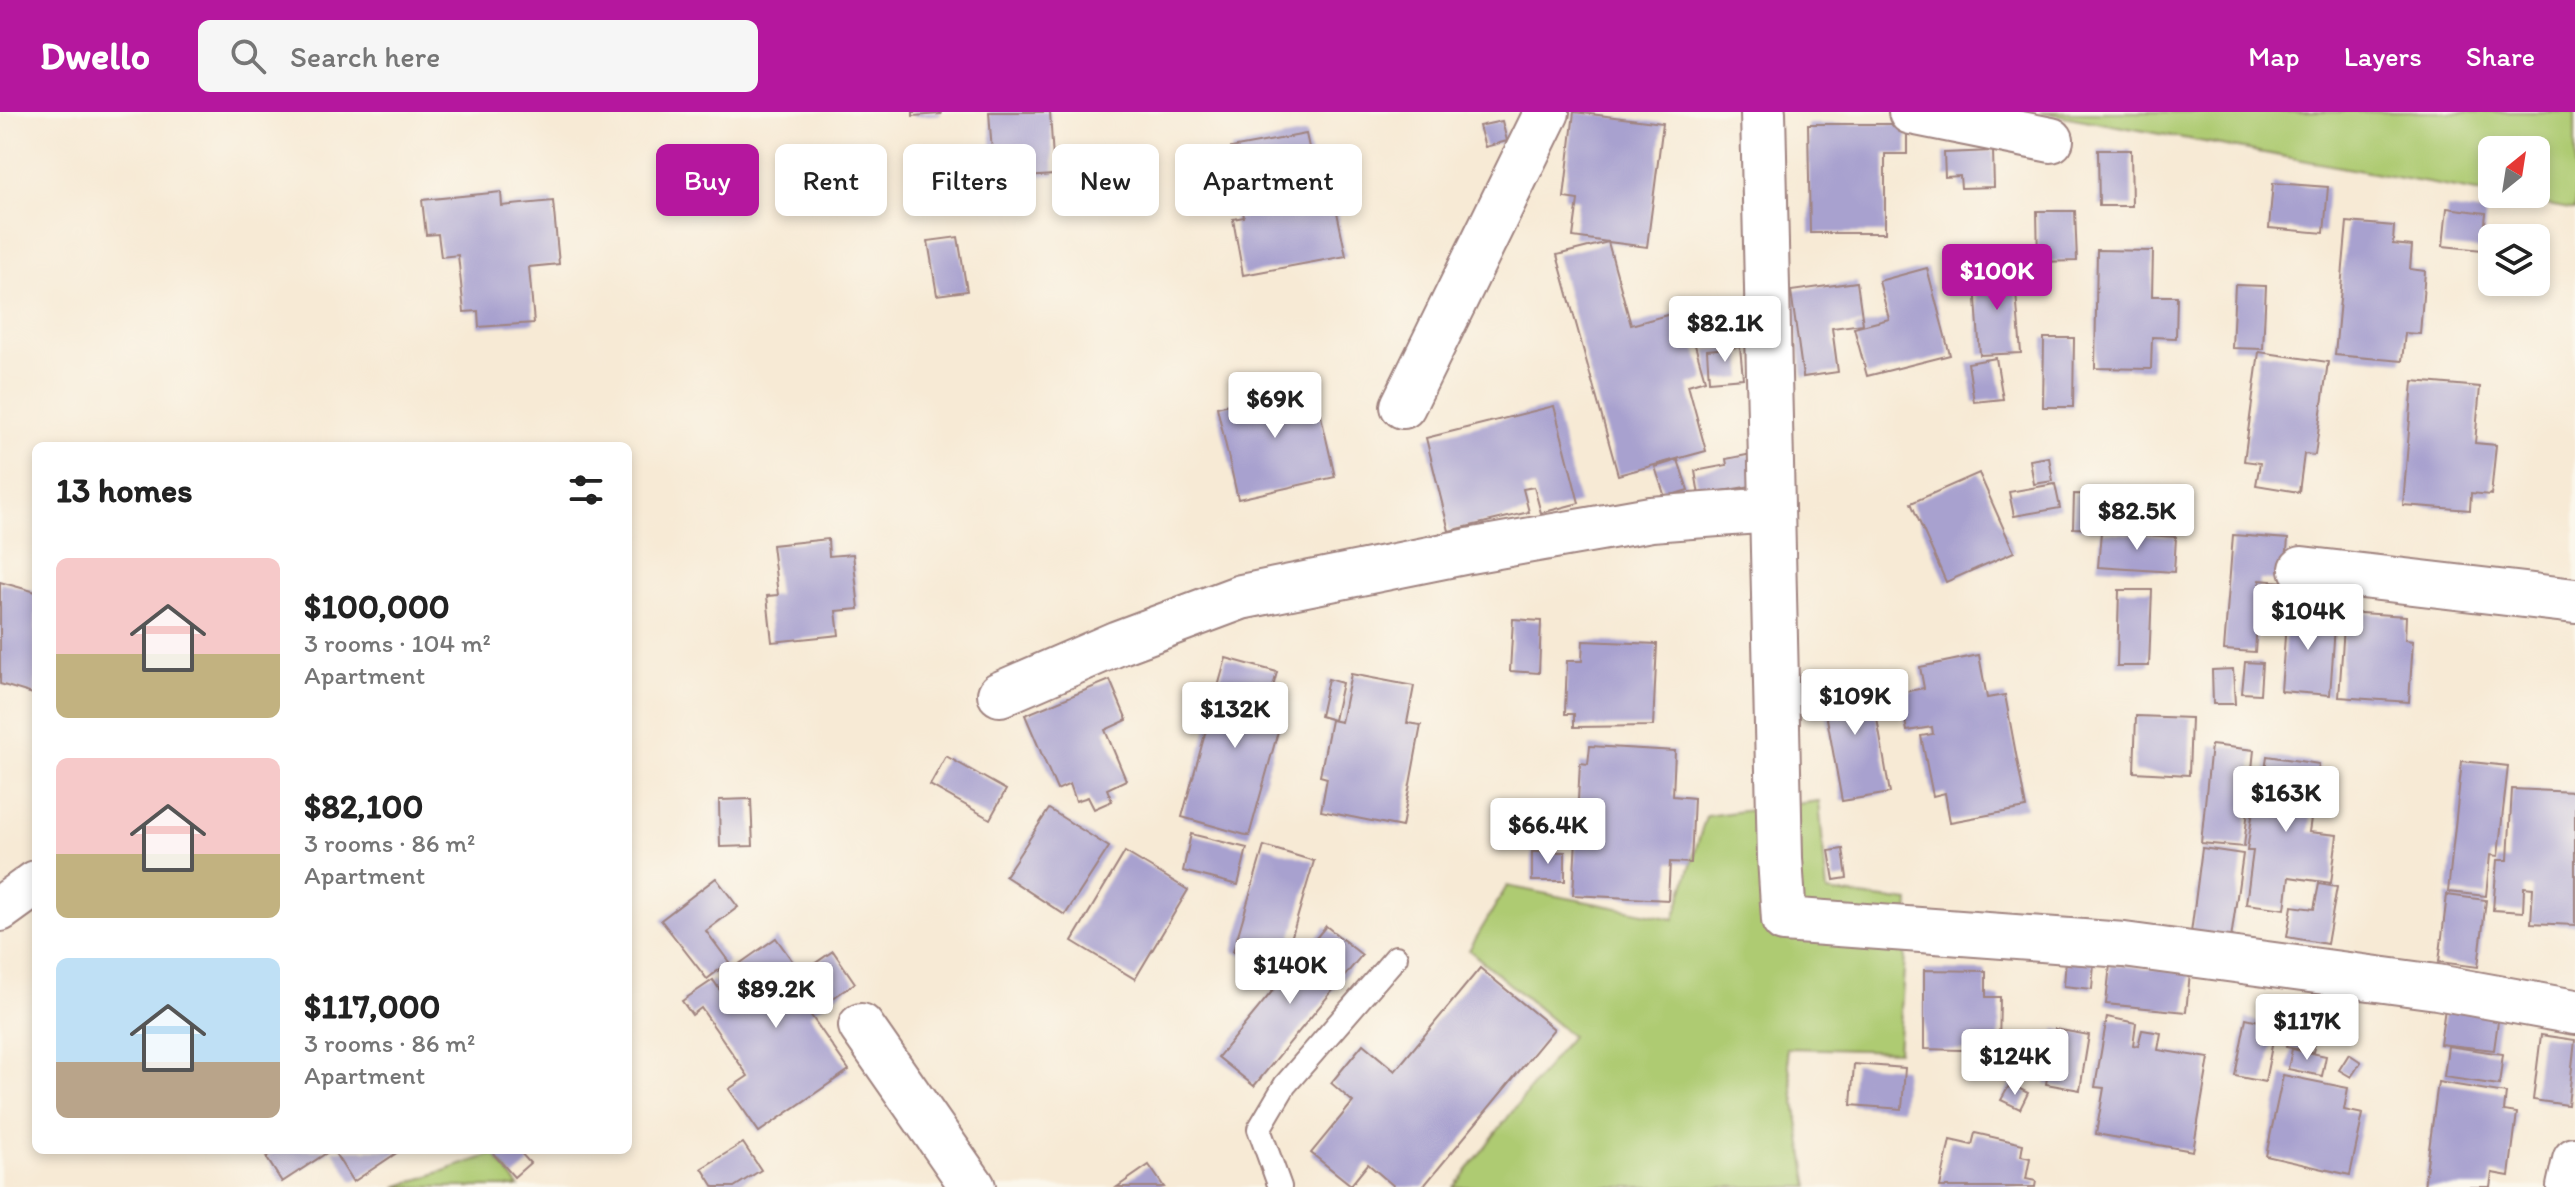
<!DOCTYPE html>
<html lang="en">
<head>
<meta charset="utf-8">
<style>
  :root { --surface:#fff; --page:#f6f6f6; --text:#222; --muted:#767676; --accent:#b5179e }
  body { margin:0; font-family:Itim,sans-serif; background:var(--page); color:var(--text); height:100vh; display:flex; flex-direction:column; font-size:30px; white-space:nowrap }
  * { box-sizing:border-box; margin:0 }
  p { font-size:26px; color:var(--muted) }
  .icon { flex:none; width:44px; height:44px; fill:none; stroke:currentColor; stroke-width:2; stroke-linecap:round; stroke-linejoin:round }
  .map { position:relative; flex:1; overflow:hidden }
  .drawer { position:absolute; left:32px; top:330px; width:600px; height:712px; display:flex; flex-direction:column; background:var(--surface); border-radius:12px; box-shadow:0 4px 12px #0003 }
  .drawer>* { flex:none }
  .guide { position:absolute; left:656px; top:32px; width:760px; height:72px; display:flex; gap:16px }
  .needle { width:52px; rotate:30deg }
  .tools { position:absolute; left:2478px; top:24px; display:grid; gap:16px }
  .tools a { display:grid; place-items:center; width:72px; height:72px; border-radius:12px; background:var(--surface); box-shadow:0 4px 12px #0003; font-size:40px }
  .price { position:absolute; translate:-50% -68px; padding:0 18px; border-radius:8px; background:#fff; color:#222; font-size:26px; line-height:52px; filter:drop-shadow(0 2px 4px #0008) }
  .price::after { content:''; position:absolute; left:50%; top:48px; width:24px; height:18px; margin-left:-12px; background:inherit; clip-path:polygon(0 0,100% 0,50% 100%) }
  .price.active { background:var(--accent); color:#fff }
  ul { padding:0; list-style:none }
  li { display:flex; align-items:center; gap:24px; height:200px; padding:0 24px }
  li span { display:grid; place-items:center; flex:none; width:224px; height:160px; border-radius:12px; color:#555 }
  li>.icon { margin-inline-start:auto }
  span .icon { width:96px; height:96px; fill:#fffc; stroke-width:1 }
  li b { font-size:34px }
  h2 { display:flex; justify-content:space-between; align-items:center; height:96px; padding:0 24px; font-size:34px }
  .chip { padding:0 28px; border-radius:12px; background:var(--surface); box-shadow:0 4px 12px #0003; font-size:28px; line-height:72px }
  .chip.active { background:var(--accent); color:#fff }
  header { display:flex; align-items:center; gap:48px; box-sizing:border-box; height:112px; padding:0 40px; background:var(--accent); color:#fff }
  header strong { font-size:38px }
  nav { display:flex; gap:44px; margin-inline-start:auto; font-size:28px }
  .search { width:560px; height:72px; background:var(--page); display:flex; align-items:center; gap:20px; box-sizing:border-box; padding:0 28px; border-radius:12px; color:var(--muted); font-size:30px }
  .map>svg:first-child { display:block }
  .green { fill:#aecb72; stroke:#7c754e; stroke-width:2; fill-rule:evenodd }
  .building { fill:#a8a1cf }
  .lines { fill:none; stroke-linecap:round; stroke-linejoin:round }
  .service-casing { stroke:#a08480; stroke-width:26 }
  .minor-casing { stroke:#a08480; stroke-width:48 }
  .service { stroke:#fff; stroke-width:22 }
  .minor { stroke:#fff; stroke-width:44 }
</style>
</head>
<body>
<header>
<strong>Dwello</strong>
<div class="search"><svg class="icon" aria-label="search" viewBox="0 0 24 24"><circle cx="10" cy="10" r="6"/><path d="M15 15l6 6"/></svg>Search here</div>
<nav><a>Map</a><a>Layers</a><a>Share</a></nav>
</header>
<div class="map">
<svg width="2575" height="1075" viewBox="0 0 2575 1075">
  <rect width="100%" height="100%" fill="#fbf7ec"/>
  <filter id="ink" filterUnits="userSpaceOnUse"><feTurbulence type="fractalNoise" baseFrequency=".0125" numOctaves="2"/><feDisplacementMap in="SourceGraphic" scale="16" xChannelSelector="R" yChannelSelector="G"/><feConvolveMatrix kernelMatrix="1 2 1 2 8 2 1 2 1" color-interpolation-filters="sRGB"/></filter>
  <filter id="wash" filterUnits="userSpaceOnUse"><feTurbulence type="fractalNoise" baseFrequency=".006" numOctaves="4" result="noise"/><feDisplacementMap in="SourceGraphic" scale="32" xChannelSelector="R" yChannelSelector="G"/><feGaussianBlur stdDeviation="1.8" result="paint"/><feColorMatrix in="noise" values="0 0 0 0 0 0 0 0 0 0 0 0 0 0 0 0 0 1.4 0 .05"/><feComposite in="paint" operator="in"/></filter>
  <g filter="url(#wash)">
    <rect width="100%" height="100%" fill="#f7ead5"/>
    <g class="green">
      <path d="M2041 0H2575V98ZM2492 38H2536V82H2492Z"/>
      <polygon points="1819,689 1827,780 1909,790 1898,939 1786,936 1809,1075 1454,1075 1571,924 1469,838 1507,774 1674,807 1706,704"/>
      <polygon points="494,1042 519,1075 396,1075"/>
    </g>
    <g id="blocks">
      <g class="building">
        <polygon points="913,0 940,0 941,2 913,4"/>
        <polygon points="989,0 1050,0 1054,63 994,67"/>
        <polygon points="1574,0 1663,11 1647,135 1608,130 1631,213 1685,198 1705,268 1688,273 1706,339 1618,363 1557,143 1608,130 1573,125 1578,88 1564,86"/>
        <polygon points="1502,9 1507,29 1485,35 1479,14"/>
        <polygon points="1808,12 1907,12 1907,42 1885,42 1885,121 1810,121"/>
        <polygon points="1306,22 1314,58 1328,56 1346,144 1243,163 1233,107 1244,105 1231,36"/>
        <polygon points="2098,38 2131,38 2132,94 2099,94"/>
        <polygon points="1993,39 1994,75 1961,76 1960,64 1945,65 1944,41"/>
        <polygon points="2273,71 2328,75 2324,121 2269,116"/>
        <polygon points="501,80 502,94 553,89 559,152 529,155 534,211 479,215 478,199 464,200 458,143 441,145 438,122 426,123 422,88"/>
        <polygon points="2447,96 2486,101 2482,138 2443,134"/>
        <polygon points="2037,99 2075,99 2077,149 2038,150"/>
        <polygon points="2347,110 2394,114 2393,132 2412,134 2410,157 2425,159 2420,222 2405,221 2402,249 2335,243"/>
        <polygon points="958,125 967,179 937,183 928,129"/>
        <polygon points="2097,138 2153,139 2152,184 2177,184 2176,226 2152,225 2151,257 2095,256"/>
        <polygon points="1927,156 1950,243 1867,264 1854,216 1889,207 1879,169"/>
        <polygon points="2014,157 2021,241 1980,243 1974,159"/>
        <polygon points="1857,170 1863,212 1832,216 1838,260 1803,265 1791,179"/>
        <polygon points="2235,173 2266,174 2263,237 2232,236"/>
        <polygon points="2044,226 2074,226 2073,295 2043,295"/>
        <polygon points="1740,235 1743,266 1709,269 1707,238"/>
        <polygon points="2259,240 2328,250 2315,343 2304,342 2299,380 2256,373 2260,351 2244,349"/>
        <polygon points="1996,246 2003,287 1974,290 1968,251"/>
        <polygon points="1296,265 1303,295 1318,291 1335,365 1238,387 1217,295 1251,287 1248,276"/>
        <polygon points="2413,269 2480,275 2475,331 2496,333 2491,383 2471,381 2470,398 2403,393"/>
        <polygon points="1554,294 1579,391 1541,401 1534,375 1523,377 1529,400 1449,419 1426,326"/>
        <polygon points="1752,342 1757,373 1699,383 1695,359 1727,353 1726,347"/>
        <polygon points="2049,345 2053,369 2034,372 2030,348"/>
        <polygon points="1678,348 1688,378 1665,385 1655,355"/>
        <polygon points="1979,361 2014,440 1946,470 1911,391"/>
        <polygon points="2055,372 2060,396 2014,404 2009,380"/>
        <polygon points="2074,382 2139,384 2138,418 2073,416"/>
        <polygon points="2101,420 2176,425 2174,460 2098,455"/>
        <polygon points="2233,423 2288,427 2284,470 2260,468 2255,540 2224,538"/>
        <polygon points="828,427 829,444 853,442 859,497 836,499 839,523 772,530 767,484 778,483 772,433"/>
        <polygon points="0,470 36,480 36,583 0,572"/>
        <polygon points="2119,478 2152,478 2149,554 2117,554"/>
        <polygon points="2287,497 2336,501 2330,583 2281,579"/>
        <polygon points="2345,500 2406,504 2405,528 2413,529 2409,590 2339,585"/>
        <polygon points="1513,507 1541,509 1539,561 1510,559"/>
        <polygon points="1583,529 1657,532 1653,614 1574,615 1574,602 1565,602 1567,549 1582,549"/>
        <polygon points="1979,543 1987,586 2005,583 2026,696 1950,710 1945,681 1933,684 1921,624 1933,622 1932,615 1907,619 1900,581 1924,576 1920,555"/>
        <polygon points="1226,546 1277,560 1266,601 1282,605 1249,724 1182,705"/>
        <polygon points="2245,550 2262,551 2260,582 2242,581"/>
        <polygon points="2233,557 2235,592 2213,592 2212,558"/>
        <polygon points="1869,561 1890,681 1842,689 1820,568"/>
        <polygon points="1351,562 1414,574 1407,611 1421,613 1402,715 1321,699 1327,666 1320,664 1331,608 1341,610"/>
        <polygon points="1328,567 1342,571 1334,608 1320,604"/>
        <polygon points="1110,568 1127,608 1105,618 1126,668 1107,677 1112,689 1094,697 1088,685 1076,689 1070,672 1057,678 1025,603"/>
        <polygon points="2136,604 2191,606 2189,663 2134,660"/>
        <polygon points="2211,633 2254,638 2244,735 2201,731"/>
        <polygon points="1590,634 1675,639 1673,684 1694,686 1691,751 1670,750 1668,788 1573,783 1580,651 1588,652"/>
        <polygon points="946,644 1006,678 990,707 930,673"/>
        <polygon points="2267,644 2319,652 2309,720 2337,723 2331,771 2289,765 2285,797 2246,792 2253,739 2247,739 2254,691 2260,692"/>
        <polygon points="2462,649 2508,654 2498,744 2490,743 2486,784 2448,780"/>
        <polygon points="2512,677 2575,680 2575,813 2531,811 2533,776 2524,775 2523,800 2493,798 2497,748 2508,748"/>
        <polygon points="751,687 753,734 720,735 719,688"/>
        <polygon points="1049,697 1109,735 1065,803 1005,764"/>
        <polygon points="1191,722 1247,736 1238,773 1183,759"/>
        <polygon points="1264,734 1314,749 1283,854 1233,840"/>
        <polygon points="2202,736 2243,742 2231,827 2191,821"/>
        <polygon points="1843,737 1847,766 1834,768 1829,739"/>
        <polygon points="1125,740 1188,778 1135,867 1072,829"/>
        <rect x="1532" y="740" width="33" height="29"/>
        <polygon points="716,766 738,795 706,819 729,850 707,867 661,808"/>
        <polygon points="2319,772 2337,775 2327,832 2287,825 2292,794 2314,797"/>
        <polygon points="2447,783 2486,788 2478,855 2439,850"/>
        <polygon points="1326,814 1362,843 1254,974 1218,945"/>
        <polygon points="776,826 801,861 833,839 855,871 810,902 849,958 759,1020 729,977 748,964 701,896 692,903 682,889 713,868 724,884 745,870 735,855"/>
        <polygon points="2066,847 2094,850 2092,877 2064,874"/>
        <polygon points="2110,852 2190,861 2186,900 2106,892"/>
        <polygon points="1480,856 1554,917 1423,1075 1395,1075 1368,1052 1351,1073 1311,1041 1353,990 1331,971 1363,932 1395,959"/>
        <polygon points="1924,858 1986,859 1986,885 2000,885 1999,939 1924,937"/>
        <polygon points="2445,896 2499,902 2494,938 2440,932"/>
        <polygon points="2107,905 2136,911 2133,933 2138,934 2142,918 2161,921 2158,938 2209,946 2193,1039 2096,1022 2104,976 2095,975"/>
        <polygon points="2246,906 2276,913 2265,970 2235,964"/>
        <polygon points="2055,917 2089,923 2080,978 2046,972"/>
        <polygon points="2289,921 2316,926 2313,940 2286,935"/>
        <polygon points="2541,923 2575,928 2568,993 2533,988"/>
        <polygon points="2448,934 2503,942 2499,973 2444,965"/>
        <polygon points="2292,937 2326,944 2322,964 2288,957"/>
        <polygon points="2349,942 2361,950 2351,965 2339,958"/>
        <polygon points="1854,952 1905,956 1902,997 1851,993"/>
        <polygon points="2283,963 2348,976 2344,998 2363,1002 2350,1063 2266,1044"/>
        <polygon points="2438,970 2506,981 2504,999 2517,1001 2509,1064 2492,1061 2490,1075 2424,1075"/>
        <polygon points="2010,972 2028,981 2020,997 2001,988"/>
        <polygon points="1975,1021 2023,1032 2021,1044 2030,1046 2026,1067 2036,1069 2035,1075 1940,1075 1950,1028 1972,1033"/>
        <polygon points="743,1031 761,1058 734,1075 714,1075 702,1056"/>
        <polygon points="276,1038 331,1038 282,1070 266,1045"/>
        <polygon points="333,1038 401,1038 353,1070"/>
        <polygon points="490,1038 518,1038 530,1051 514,1065"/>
        <polygon points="1149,1053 1164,1075 1117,1075"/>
      </g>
    </g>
  </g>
  <g filter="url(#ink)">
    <use href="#blocks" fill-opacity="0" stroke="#a08480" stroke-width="2"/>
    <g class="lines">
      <g class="service-casing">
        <polyline id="service" points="1280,1075 1259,1017 1285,973 1396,845"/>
      </g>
      <g class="minor-casing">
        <g id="minor">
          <polyline points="1763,0 1780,746 1784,808 2124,833 2437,875 2575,900"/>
          <polyline points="1911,0 2051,28"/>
          <polyline points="1403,294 1547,0"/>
          <polyline points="2302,457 2575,489"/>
          <polyline points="1000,582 1118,531 1241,485 1469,439 1651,407 1772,398"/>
          <polyline points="0,797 36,771"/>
          <polyline points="861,914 973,1075"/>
          <polyline points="2569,1075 2575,1048"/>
        </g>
      </g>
      <use href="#service" class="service"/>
      <use href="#minor" class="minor"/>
    </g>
  </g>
</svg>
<div class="tools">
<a><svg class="needle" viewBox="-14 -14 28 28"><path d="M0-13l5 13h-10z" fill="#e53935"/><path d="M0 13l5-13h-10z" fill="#767676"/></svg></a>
<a><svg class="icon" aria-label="layers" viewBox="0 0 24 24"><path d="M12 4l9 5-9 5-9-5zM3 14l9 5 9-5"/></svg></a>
</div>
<b class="price active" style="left:1997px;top:200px">$100K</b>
<b class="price" style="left:1725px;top:252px">$82.1K</b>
<b class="price" style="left:1275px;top:328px">$69K</b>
<b class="price" style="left:2137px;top:440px">$82.5K</b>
<b class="price" style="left:2308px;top:540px">$104K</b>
<b class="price" style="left:1855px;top:625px">$109K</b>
<b class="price" style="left:1235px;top:638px">$132K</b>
<b class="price" style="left:2286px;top:722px">$163K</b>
<b class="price" style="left:1548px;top:754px">$66.4K</b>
<b class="price" style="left:1290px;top:894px">$140K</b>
<b class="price" style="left:776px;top:918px">$89.2K</b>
<b class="price" style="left:2307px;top:950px">$117K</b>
<b class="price" style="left:2015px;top:985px">$124K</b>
<div class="guide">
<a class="chip active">Buy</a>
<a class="chip">Rent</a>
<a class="chip">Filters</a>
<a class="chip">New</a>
<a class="chip">Apartment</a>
</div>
<section class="drawer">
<h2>13 homes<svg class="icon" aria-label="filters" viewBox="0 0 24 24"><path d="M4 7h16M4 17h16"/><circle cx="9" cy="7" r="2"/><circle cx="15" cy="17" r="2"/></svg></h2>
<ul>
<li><span style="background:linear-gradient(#f6c9c9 60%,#c2b280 0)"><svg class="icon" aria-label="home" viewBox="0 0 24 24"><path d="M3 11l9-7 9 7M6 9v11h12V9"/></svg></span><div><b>$100,000</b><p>3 rooms · 104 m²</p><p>Apartment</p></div></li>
<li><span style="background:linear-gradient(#f6c9c9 60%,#c2b280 0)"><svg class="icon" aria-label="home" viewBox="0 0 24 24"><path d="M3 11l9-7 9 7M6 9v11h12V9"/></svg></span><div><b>$82,100</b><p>3 rooms · 86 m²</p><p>Apartment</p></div></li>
<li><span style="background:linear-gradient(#bfe0f5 65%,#b9a48a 0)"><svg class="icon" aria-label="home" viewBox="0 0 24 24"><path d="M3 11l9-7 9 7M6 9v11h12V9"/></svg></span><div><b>$117,000</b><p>3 rooms · 86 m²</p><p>Apartment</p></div></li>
</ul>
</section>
</div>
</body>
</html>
